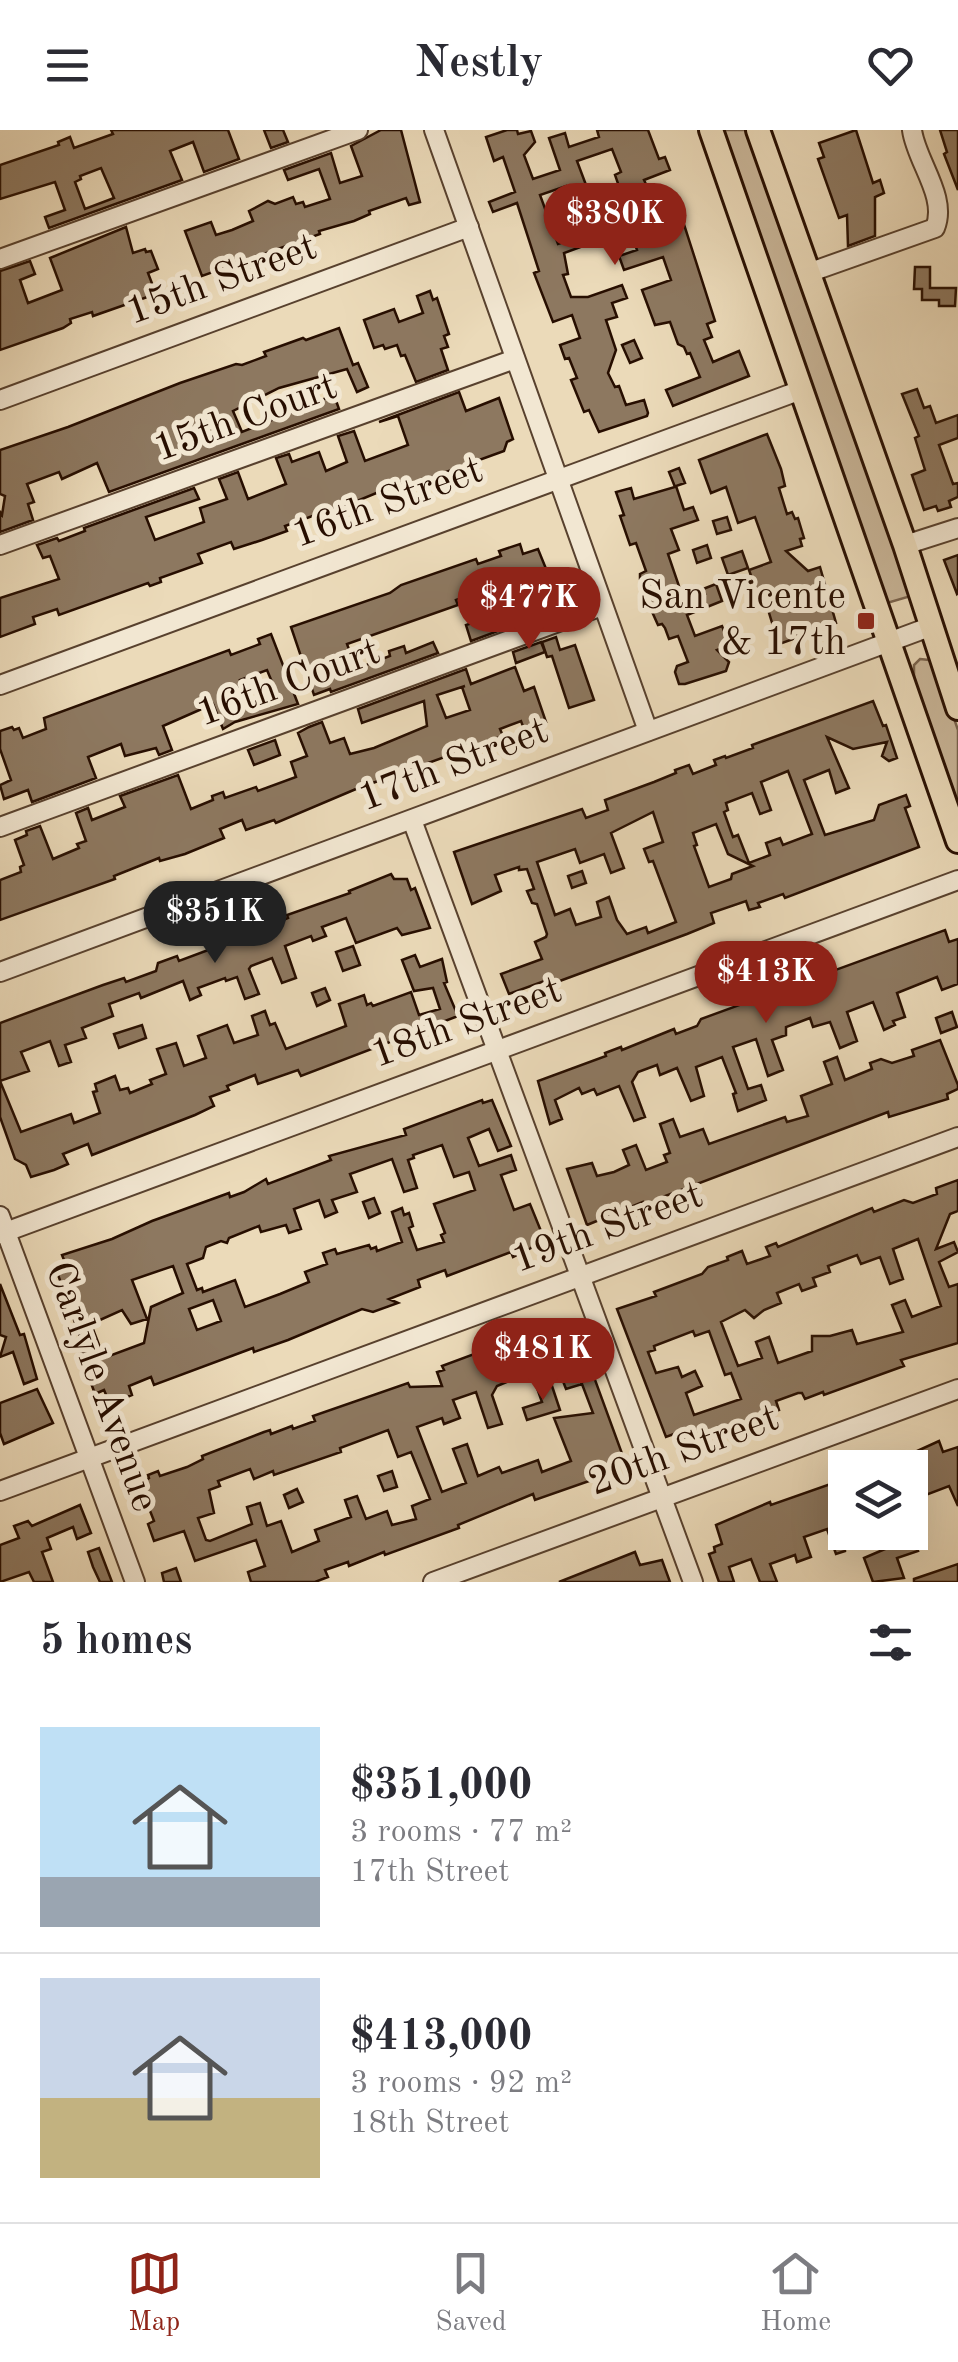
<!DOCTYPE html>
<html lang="en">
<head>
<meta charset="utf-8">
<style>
  :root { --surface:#fff; --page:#f2f2f3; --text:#2b2b33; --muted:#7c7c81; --line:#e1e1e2; --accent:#8f2418 }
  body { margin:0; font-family:"Old Standard TT",serif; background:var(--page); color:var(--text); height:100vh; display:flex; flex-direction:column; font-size:38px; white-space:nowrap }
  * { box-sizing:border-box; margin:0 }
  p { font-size:32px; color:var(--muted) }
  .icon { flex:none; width:55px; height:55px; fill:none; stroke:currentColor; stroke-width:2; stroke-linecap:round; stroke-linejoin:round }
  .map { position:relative; height:1452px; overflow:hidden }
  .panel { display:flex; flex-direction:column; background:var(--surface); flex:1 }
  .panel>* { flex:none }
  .fabs { position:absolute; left:828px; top:1320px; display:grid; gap:20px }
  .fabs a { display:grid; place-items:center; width:100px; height:100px; border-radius:0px; background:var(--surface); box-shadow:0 10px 40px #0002; font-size:50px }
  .price { position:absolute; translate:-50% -85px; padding:0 22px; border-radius:35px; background:var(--accent); color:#fff; font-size:32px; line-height:65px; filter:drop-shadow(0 2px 5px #0008) }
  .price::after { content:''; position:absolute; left:50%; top:60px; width:30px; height:22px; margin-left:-15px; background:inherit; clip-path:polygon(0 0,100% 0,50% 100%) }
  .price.on { background:#222; color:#fff }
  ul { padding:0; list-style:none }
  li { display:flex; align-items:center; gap:30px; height:250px; padding:0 40px }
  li+li { border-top:2px solid var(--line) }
  li span { display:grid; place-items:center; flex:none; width:280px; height:200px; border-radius:0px; color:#555 }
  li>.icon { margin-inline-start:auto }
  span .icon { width:120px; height:120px; fill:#fffc; stroke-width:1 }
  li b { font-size:42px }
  h2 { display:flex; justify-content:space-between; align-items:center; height:120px; padding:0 40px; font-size:42px }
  header { display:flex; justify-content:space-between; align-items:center; height:130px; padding:0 40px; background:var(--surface); font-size:45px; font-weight:800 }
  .menu { display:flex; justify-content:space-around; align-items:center; height:140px; border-top:2px solid var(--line); background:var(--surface); font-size:28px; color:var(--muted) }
  .menu a { display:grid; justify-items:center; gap:5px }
  .menu .on { color:var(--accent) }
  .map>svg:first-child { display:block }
  .green { fill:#cab79a; stroke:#78624d; stroke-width:2.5 }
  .building { fill:#8d7860; stroke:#270e00; stroke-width:2.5; fill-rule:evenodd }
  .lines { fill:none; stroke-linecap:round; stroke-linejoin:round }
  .minor-casing { stroke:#58412e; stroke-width:22 }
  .major-casing { stroke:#270e00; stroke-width:28 }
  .minor { stroke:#f2e7d2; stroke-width:18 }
  .major { stroke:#ebdab9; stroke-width:22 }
  .poi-dot { fill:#8f2418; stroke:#f2e7d2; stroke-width:4 }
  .labels { text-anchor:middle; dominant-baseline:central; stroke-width:10; stroke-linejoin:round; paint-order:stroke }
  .street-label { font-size:40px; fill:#270e00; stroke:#f2e7d2 }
  .poi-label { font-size:40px; fill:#270e00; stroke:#f2e7d2; text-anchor:end }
</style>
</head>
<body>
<header><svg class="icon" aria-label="menu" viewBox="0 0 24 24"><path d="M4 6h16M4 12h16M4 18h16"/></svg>Nestly<svg class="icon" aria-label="heart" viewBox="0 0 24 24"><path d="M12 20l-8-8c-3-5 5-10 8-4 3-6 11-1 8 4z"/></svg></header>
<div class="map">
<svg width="958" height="1452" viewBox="0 0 958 1452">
  <rect width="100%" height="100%" fill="#ebdab9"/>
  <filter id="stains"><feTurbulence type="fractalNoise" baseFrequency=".002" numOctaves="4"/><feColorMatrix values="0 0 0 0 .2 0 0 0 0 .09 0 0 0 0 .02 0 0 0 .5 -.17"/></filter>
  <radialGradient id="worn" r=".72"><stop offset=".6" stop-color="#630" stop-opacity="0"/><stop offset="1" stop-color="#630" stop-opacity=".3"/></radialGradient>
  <g class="green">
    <polygon points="722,0 748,0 911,466 887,473 886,470"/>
    <polygon points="920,529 929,530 936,537 958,600 958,675 914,549 914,535"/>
  </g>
  <g class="building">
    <path d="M111 0H228L239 29 204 42 193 12 170 21 182 50 49 98 45 87 65 80 55 52 0 69V35L59 15 58 12 70 7 74 18 113 4ZM101 38 114 68 85 79 75 52 81 49 80 46Z"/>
    <polygon points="264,0 283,0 288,12 271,18"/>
    <polygon points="381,0 401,0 420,72 409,75 406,68 369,81 370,84 354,91 319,101 320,104 202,146 185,101 211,92 216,105 232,100 253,91 249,81 268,71 275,74 293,67 296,74 303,72 305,77 330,69 319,39 288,50 284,40 331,23 340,53 362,46 351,16"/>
    <polygon points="507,0 517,0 518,4 531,1 535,12 524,25 533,49 560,40 549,8 565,3 569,17 599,7 597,0 648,0 659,29 665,27 670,40 644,50 663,91 681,85 715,191 707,194 712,207 704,210 713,232 739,221 749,246 673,276 666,260 700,247 690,223 687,224 684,217 678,214 670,192 655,195 642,160 671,150 663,127 624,140 619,126 637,120 624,83 628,82 615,45 621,42 612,19 577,31 592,71 580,75 578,71 572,73 566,56 540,65 558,114 583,106 586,115 564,123 568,144 563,145 571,167 588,167 622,155 627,168 612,173 617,187 606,190 616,220 608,243 615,257 619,256 626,275 644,270 648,283 647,286 599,302 589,280 584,282 571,250 577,248 569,228 565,229 560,215 580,208 572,185 553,192 534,143 539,141 517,73 493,82 489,72 515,62 503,27 494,31 486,7"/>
    <polygon points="856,0 873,53 880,50 884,63 875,67 875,106 848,116 847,85 839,88 818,29 824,27 819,13"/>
    <polygon points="940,0 958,0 958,60 944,24 947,22"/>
    <polygon points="598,93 604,108 591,113 585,97"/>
    <polygon points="126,97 133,123 145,119 146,122 151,121 158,139 148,143 156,164 93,186 92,182 70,189 71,193 63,198 0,220 0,141 30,131 35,144 20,150 28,173 62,160 50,128"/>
    <polygon points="915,137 930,137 930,158 956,158 955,176 939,176 939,170 922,170 922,159 914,159"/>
    <polygon points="430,161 433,170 437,168 449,204 444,206 448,217 441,219 448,240 416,252 405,225 401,226 397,215 385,219 383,215 374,218 364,190 394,179 399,192 423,183 417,166"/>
    <polygon points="339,198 353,235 358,233 368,257 357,262 347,239 279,258 233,281 242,302 334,265 339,279 109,362 97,333 62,349 59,342 27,354 34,372 28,374 33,390 0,402 0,382 2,385 5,366 0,364 0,320 68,297 180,253 236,234 242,235 266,226 264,222 303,208 306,210"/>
    <polygon points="634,210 642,228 630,233 622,215"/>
    <polygon points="917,259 924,278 930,276 936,293 958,285 958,308 939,315 953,354 958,353 958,367 949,371 951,377 938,381 936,376 924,380 912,345 925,340 915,308 919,306 902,264"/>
    <polygon points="459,262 466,281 499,268 513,309 507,312 504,321 405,357 403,352 316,388 315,385 285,396 287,401 262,410 234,419 231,412 198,424 202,433 160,448 161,452 150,456 148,453 59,485 57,479 33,487 35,494 0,507 0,468 59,449 50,426 43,428 37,415 57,408 59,411 85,401 84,398 194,358 199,369 146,387 155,410 204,392 200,378 227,369 219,349 238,342 248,369 286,354 276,328 289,324 292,332 319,322 326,341 347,332 338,306 354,301 365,331 408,315 398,286 379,292"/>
    <polygon points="767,304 781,339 785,356 779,358 787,384 792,382 795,389 798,388 804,408 800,409 802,416 786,421 808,441 820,437 836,493 795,505 796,508 774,516 768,498 773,496 766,473 761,474 749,440 771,432 755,387 738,393 726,357 711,363 699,330"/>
    <polygon points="679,338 685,353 676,356 684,380 693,377 698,390 671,399 679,420 668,424 684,471 705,464 703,459 716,454 722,471 687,485 695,506 722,496 730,515 717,520 729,532 726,541 685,554 679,554 675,542 677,536 688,532 678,506 669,509 665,498 662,494 658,495 645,466 640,449 640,444 646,441 636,413 630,415 620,386 624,385 616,362 631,358 634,369 675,357 669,342"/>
    <polygon points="727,387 731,400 717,404 713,391"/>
    <polygon points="520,414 523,424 538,419 553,456 526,466 533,488 471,511 466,495 501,483 491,461 479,466 477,462 456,470 458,475 347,514 356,539 390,526 389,521 404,516 406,523 433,512 438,523 331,562 330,559 314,565 291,497 390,463 401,455 476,429 478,434 501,426 499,421"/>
    <polygon points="707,415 711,428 697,433 693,420"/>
    <polygon points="742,421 748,438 728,445 722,428"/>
    <polygon points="958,425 958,463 957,464 944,430"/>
    <path d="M271 504 298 574 235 592 223 599 213 574 163 596 172 620 159 625 156 618 125 626 121 614 88 627 96 648 32 672 28 660 4 669 0 655 11 650 0 619V601L12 597 14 600 19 598 23 608 46 599 44 588 229 520 231 525 260 514 258 509ZM267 540 277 564 249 574 240 550Z"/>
    <polygon points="556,507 560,520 575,515 594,570 569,578 552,526 547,527 542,512"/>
    <polygon points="541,512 545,522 516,533 513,522"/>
    <path d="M515 537 524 561 534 557 546 592 524 599 521 591 500 599 503 606 356 659 276 693 274 690 246 700 242 690 220 699 224 708 185 724 160 731 159 728 114 746 115 749 0 790V750L21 742 20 737 24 735 15 710 27 705 26 701 40 696 53 729 79 718 77 714 86 711 76 683 88 678 92 690 125 677 120 666 178 645 191 679 213 670 212 666 223 662 225 668 256 657 258 661 296 647 291 632 307 626 298 603 309 597 322 592 330 613 344 608 350 624 374 618 427 596 424 571 362 593 358 579 466 539 471 554ZM465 556 462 557 470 580 446 588 437 565Z"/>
    <path d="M873 571 883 596 886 595 897 628 889 631 882 626 887 612 853 619 827 607 849 658 836 663 829 640 804 650 825 705 874 690 879 675 906 665 910 676 905 678 919 717 785 768 783 764 758 773 760 777 749 780 746 771 711 783 714 793 687 804 557 852 549 854 547 850 509 864 501 844 542 829 535 812 546 807 547 804 537 774 532 773 527 761 534 759 527 739 519 740V737L495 745 501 761 472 774 454 722 582 679 586 688 608 680 605 670 654 652 676 643 675 640 689 635 693 644 716 635 714 630 725 626 726 628 753 618 752 615ZM788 641 812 704 783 715 780 708 766 713 770 725 749 733 738 705 733 707 724 682 728 680 726 673 752 663 760 684 771 680 761 652ZM653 682 663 712 644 719 649 732 653 731 676 792 648 803 646 797 627 804 617 790 609 767 597 772 601 787 576 795 570 779 555 785 537 732 575 719 580 733 604 724 611 743 624 738 611 703ZM716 694 728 724 753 736 732 744 731 749 709 757 694 716 697 715 693 703Z"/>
    <polygon points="275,610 280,625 254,635 248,620"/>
    <polygon points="582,741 586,753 572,758 568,746"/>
    <polygon points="391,744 394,749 407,749 411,760 415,758 430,798 402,805 397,798 356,813 346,788 322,797 326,806 313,811 311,806 285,816 296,848 282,853 272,828 251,836 249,839 259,864 245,869 237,847 226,851 225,848 198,858 201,865 190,870 183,851 141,868 139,863 109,874 113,886 82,898 86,908 65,915 71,932 59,936 50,911 21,922 29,941 0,951 0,893 103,855 124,848 126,852 156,841 158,833 177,826 179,831 211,819 208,812 258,794 260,799 288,788 287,785 350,763 349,761"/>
    <polygon points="945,800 949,812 958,809 958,854 942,860 937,847 897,863 905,887 893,891 895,895 884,900 873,872 847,882 857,911 840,918 830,892 813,897 810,888 786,897 786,905 772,910 783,940 768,946 756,909 733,917 748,959 761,955 766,970 738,981 733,964 736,963 722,927 696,937 704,966 691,971 677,938 660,945 657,935 638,942 632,952 645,987 634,991 619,956 597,965 594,959 582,964 579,958 555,970 562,989 550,994 538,951 606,926 605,923 621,917 622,920 674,899 676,904 697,896 701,889"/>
    <polygon points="353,816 360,835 343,841 336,822"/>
    <polygon points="415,825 420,837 442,829 447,852 444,853 458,886 301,946 298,940 258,954 255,945 227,956 229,960 210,967 214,976 195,985 92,1025 88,1014 63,1024 68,1034 54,1040 31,1047 26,1035 15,1029 0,987 0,951 21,1002 71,984 74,993 100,983 93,962 97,961 95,954 115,946 120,960 128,958 130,963 152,954 150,950 166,944 157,919 176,913 184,936 206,928 198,906 227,895 234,913 258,905 252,886 265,881 270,895 275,893 286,919 346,896 339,874 364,865 367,875 371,873 373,876 411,862 419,885 440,879 433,858 414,861 402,830"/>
    <polygon points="325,858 330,870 317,876 312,863"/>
    <polygon points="952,882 957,897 941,903 936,888"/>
    <polygon points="142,895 146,908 119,918 114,904"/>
    <polygon points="940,910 958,955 958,959 947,964 948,969 889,987 888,982 657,1069 657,1072 645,1077 643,1072 587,1095 567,1039 592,1033 597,1046 614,1042 629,1035 623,1020 636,1015 646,1040 667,1032 664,1025 670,1023 660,994 673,989 680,1007 703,999 709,1014 785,987 787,992 808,986 801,966 832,954 824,932 837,927 845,950 872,939 870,933 881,929 892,933 914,926 912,920"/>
    <path d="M482 970 483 973 492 970 511 1016 498 1021 489 999 468 1008 479 1036 511 1025 516 1040 501 1045 514 1080 530 1074 545 1111 513 1127 511 1122 447 1146 445 1140 418 1150 420 1157 389 1169 398 1173 373 1182 362 1179 288 1210 254 1222 253 1218 154 1255 151 1247 129 1256 132 1265 110 1274 104 1260 95 1264 80 1223 85 1221 56 1139 66 1135 62 1125 112 1109 152 1091 229 1063 230 1067 244 1062 266 1049 268 1054 331 1030 329 1026 406 1005 404 999ZM442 1015 454 1047 469 1042 475 1060 434 1074 445 1103 441 1105 444 1112 417 1120 409 1098 413 1096 409 1083 404 1085 402 1078 392 1082 402 1112 377 1121 376 1117 371 1119 369 1115 337 1124 335 1119 323 1123 327 1134 305 1142 309 1152 280 1164 245 1177 235 1150 203 1162 202 1158 197 1160 187 1134 203 1128 206 1117 221 1111 227 1113 229 1108 259 1096 261 1102 286 1095 289 1103 301 1099 294 1079 319 1070 325 1087 337 1082 332 1070 357 1062 350 1044 392 1029 404 1062 417 1058 408 1030 414 1028 413 1025ZM173 1136 183 1163 151 1177 144 1213 104 1228 91 1194 122 1180 131 1194 147 1189 132 1150ZM213 1170 221 1191 197 1200 189 1179Z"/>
    <path d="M958 1050V1081L950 1084 936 1119 954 1112 958 1122 939 1132 949 1157 958 1154V1213L901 1230 904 1236 824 1265 823 1262 805 1269 802 1263H798L776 1271 779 1280 691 1312 686 1313 682 1301 666 1307 617 1179 656 1166 654 1162 702 1144 708 1137 728 1130 727 1127 742 1121 747 1134 770 1126 766 1117 776 1113 778 1117 872 1078 874 1082 904 1070 913 1073 937 1064 936 1058ZM918 1109 941 1176 912 1187 905 1170 892 1175 903 1202 857 1214 852 1200 830 1206H812V1221L778 1233 769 1207 756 1212 762 1228 738 1236 721 1192 745 1180 754 1188 764 1180 781 1173 777 1163 799 1154 802 1161 816 1156 813 1148 830 1142 828 1136 857 1125 861 1134 880 1127 890 1154 903 1149 893 1119ZM693 1201 695 1206 709 1201 725 1245 731 1243 741 1269 694 1285 686 1263 702 1256 695 1241 682 1247 678 1237 656 1243 648 1222 655 1220 654 1216Z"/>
    <polygon points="374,1068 380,1083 369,1088 363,1072"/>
    <polygon points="0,1154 20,1205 24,1204 37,1249 24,1254 13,1222 0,1227 6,1207 0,1205"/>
    <path d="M563 1191 565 1195 571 1193 575 1204 579 1221 571 1224 581 1252 594 1247 624 1329 610 1334 609 1344 535 1370 533 1364 458 1395 459 1398 385 1425 384 1422 349 1436 348 1432 325 1440 328 1447 315 1452H251L248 1442 265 1436 256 1410 195 1431 184 1401 154 1411 148 1394 154 1391 145 1368 139 1371 133 1356 144 1352 149 1348 148 1345 158 1341 160 1346 187 1337 203 1329 202 1326 264 1302 270 1300 271 1304 292 1296 293 1299 315 1291 313 1286 408 1253 410 1257 442 1256 437 1242 444 1240 442 1236ZM553 1225 566 1259 582 1254 593 1283 554 1288 571 1331 542 1342 538 1330 502 1343 499 1337 478 1346 467 1314 453 1319 466 1353 442 1362 417 1297 442 1288 444 1294 460 1288 453 1270 476 1262 488 1298 502 1294 492 1265 497 1256 528 1243 525 1236ZM388 1300 398 1327 411 1322 430 1369 412 1376 416 1389 392 1395 387 1381 366 1389 357 1366 345 1370 351 1387 315 1400 319 1411 292 1422 281 1391 267 1396 260 1373 247 1377 252 1394 210 1411 206 1410 198 1388 214 1383 209 1360 220 1356 218 1351 250 1339 254 1349 273 1341 274 1345 341 1322 340 1318Z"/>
    <polygon points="551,1253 560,1280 527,1290 523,1278 542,1272 537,1258"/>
    <polygon points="37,1259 53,1293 4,1314 0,1303 0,1273"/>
    <polygon points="939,1311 943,1322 958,1317 958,1376 949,1356 910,1371 910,1338 880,1338"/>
    <polygon points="392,1341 397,1357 384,1361 378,1346"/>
    <polygon points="842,1350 845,1421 836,1424 827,1399 804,1407 811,1427 797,1432 795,1425 770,1434 777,1452 760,1452 751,1429 729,1437 734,1452 719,1452 709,1424 715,1422 714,1417 722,1414 716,1395 770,1372 771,1375"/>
    <polygon points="297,1359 303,1372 289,1378 284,1365"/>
    <polygon points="80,1375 91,1403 77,1409 73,1397 47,1408 51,1419 42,1422 53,1452 34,1452 29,1442 0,1452 0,1415 19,1408 14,1396 28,1391 32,1396"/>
    <polygon points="913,1407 918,1421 897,1428 904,1448 873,1452 864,1428"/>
    <polygon points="99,1418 112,1452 100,1452 93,1437 88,1422"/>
    <polygon points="635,1422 640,1435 662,1430 670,1452 559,1452"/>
    <polygon points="958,1434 958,1452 914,1452 914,1449"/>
    <polygon points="176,1438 181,1452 164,1452 162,1443"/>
  </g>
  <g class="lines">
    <g class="minor-casing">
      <g id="minor">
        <polyline points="434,0 648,601"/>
        <polyline points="0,129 358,0"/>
        <path d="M808 143 935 98C948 67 916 31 912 0"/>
        <polyline points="0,270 469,97"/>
        <polyline points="0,415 515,229"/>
        <polyline points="905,415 958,398"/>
        <polyline points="0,555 801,260"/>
        <polyline points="412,690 693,1452"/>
        <polyline points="0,697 602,476"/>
        <polyline points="0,842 932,496"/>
        <polyline points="0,1086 135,1452"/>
        <polyline points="0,1104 958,750"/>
        <polyline points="0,1361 958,1007"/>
        <polyline points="433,1452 958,1259"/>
      </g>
    </g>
    <g class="major-casing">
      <g id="major">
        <polyline points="711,0 958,711"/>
        <polyline points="758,0 905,415 958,578"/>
      </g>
    </g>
    <use href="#minor" class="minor"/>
    <use href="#major" class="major"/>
  </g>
  <rect class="poi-dot" x="856" y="481" width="20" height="20" rx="5"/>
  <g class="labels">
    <g class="street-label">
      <text transform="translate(222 151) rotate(-20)">15th Street</text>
      <text transform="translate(246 289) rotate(-20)">15th Court</text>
      <text transform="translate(388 374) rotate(-20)">16th Street</text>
      <text transform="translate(289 554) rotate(-20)">16th Court</text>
      <text transform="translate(454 636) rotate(-21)">17th Street</text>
      <text transform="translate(467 894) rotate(-20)">18th Street</text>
      <text transform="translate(608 1099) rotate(-20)">19th Street</text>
      <text transform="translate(100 1257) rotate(70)">Carlyle Avenue</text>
      <text transform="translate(684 1322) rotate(-20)">20th Street</text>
    </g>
    <g class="poi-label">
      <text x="846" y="468">San Vicente<tspan x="846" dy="46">&amp; 17th</tspan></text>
    </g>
  </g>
  <rect width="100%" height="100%" filter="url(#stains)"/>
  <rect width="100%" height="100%" fill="url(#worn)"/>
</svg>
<div class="fabs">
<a><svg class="icon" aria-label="layers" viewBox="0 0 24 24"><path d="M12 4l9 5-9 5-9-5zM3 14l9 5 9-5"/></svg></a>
</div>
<b class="price" style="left:615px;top:138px">$380K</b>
<b class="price" style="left:529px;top:522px">$477K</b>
<b class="price on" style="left:215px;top:836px">$351K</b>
<b class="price" style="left:766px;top:896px">$413K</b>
<b class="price" style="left:543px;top:1273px">$481K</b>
</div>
<section class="panel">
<h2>5 homes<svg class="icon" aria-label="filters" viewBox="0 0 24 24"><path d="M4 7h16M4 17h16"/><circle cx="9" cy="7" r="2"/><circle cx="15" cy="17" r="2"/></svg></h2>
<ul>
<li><span style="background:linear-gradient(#bfe0f5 75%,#9aa5b1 0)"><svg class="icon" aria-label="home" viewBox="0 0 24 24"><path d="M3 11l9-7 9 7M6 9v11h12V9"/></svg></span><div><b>$351,000</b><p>3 rooms · 77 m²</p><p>17th Street</p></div></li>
<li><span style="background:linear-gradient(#c9d6e8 60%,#c2b280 0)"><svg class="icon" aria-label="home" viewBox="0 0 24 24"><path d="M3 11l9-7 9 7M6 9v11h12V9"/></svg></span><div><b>$413,000</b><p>3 rooms · 92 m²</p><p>18th Street</p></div></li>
</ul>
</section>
<nav class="menu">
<a class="on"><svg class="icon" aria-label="map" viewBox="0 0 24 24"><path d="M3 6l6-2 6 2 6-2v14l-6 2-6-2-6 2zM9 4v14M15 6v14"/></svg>Map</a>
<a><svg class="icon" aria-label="saved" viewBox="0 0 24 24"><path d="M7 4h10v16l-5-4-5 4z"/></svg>Saved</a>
<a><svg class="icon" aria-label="home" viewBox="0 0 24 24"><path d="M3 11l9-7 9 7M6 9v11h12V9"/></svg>Home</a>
</nav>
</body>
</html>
